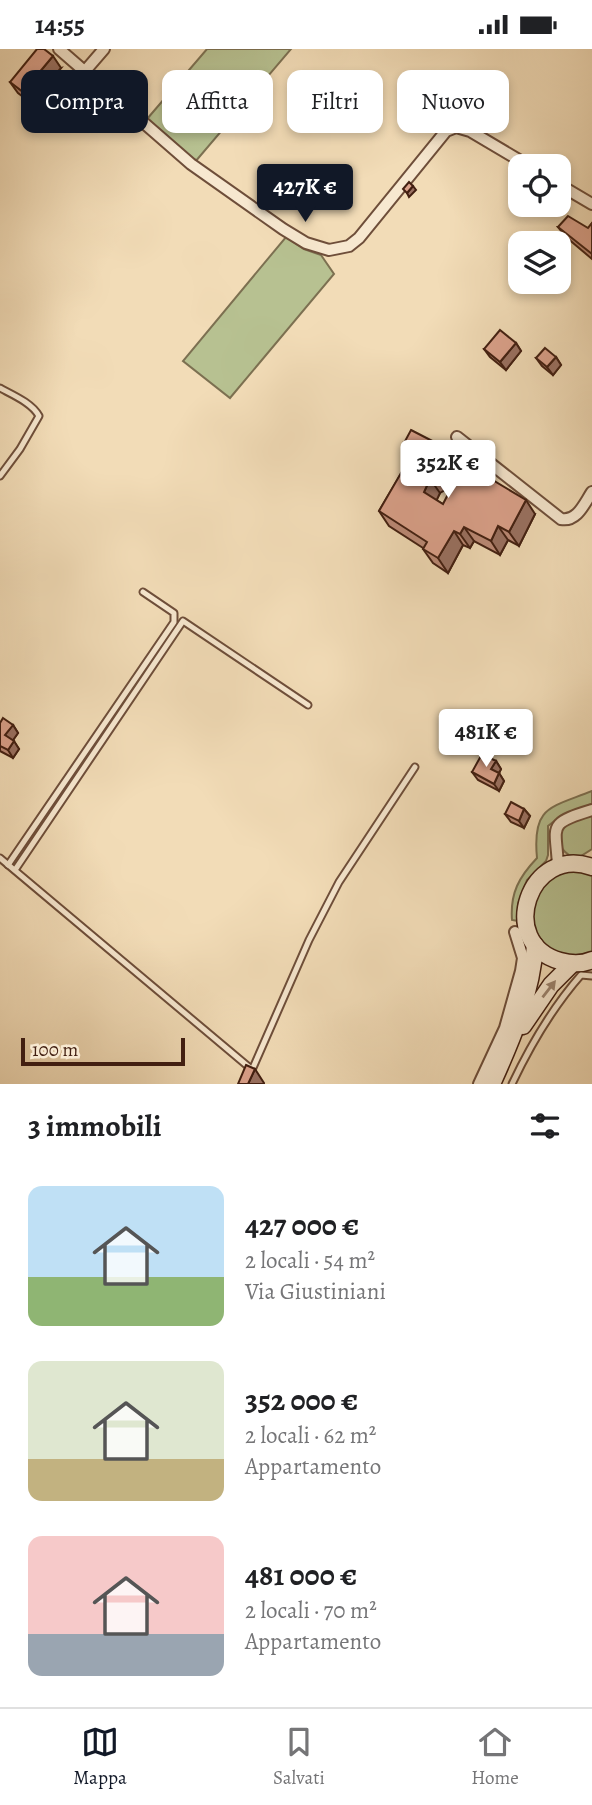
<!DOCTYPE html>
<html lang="it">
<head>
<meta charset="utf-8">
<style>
  :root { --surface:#fff; --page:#f2f2f2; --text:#202124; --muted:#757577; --line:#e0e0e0; --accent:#111827 }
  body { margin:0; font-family:Alegreya,serif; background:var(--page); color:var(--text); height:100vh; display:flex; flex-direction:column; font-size:26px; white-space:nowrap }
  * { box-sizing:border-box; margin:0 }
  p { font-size:23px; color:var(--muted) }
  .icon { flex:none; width:38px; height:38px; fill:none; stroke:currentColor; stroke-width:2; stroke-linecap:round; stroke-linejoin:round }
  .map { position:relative; height:1035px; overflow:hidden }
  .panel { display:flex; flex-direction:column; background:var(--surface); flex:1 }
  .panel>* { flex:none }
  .top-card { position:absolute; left:21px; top:21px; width:551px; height:63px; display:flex; gap:14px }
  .fabs { position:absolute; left:508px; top:105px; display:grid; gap:14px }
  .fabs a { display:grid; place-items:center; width:63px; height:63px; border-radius:14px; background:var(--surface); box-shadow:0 4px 10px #0003; font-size:35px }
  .scale { position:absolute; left:21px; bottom:18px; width:164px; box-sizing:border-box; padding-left:7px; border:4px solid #421f11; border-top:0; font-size:19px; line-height:24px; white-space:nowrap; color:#421f11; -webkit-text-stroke:5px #f7e8d0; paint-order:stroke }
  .price { position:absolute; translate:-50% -60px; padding:0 16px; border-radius:7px; background:#fff; color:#222; font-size:23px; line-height:46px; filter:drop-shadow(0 2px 4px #0008) }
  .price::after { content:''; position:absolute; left:50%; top:42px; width:21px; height:16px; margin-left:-10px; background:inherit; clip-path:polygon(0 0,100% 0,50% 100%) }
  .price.on { background:var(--accent); color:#fff }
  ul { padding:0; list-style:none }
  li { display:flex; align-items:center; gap:21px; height:175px; padding:0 28px }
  li span { display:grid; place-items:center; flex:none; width:196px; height:140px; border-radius:14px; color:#555 }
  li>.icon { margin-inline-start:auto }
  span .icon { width:84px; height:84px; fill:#fffc; stroke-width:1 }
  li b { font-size:30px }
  h2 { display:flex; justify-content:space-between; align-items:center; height:84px; padding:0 28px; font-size:30px }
  .tag { padding:0 24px; border-radius:14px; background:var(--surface); box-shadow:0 4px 10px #0003; font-size:24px; line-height:63px }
  .tag.on { background:var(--accent); color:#fff }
  .status { display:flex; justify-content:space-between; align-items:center; height:49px; padding:0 35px; background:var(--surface); direction:ltr }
  .status svg { height:19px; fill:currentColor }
  .tab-bar { display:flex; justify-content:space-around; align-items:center; height:98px; border-top:2px solid var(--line); background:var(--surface); font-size:19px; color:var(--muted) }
  .tab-bar a { display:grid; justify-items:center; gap:4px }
  .tab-bar .on { color:var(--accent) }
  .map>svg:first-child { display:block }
  .green { fill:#b7c191; stroke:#7c7051; stroke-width:2 }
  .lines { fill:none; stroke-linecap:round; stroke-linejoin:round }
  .lane-casing { stroke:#6e4e3a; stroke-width:9 }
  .street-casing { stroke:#6e4e3a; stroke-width:14 }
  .secondary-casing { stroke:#421f11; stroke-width:19 }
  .lane { stroke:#f7e8d0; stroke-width:5 }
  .street { stroke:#f7e8d0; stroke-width:10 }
  .secondary { stroke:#f7e8d0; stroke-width:16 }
  .wall { fill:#bd8b78; stroke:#421f11; stroke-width:2 }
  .shaded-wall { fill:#9a7162; stroke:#421f11; stroke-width:2 }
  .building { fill:#dca28c; stroke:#421f11; stroke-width:2 }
  .oneway { fill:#9c8470 }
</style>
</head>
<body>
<div class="status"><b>14:55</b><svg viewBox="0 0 49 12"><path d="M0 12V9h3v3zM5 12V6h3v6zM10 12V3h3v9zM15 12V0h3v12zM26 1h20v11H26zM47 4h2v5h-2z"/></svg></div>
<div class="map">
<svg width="592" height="1035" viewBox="0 0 592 1035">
  <rect width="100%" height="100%" fill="#f2dcb7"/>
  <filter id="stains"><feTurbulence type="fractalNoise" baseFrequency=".00286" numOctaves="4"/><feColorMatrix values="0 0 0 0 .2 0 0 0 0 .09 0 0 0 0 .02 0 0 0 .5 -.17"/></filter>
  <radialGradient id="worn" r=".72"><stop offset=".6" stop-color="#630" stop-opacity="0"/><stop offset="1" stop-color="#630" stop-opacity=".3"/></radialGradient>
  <g class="green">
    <polygon points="207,0 291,0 195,113 147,70"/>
    <polygon points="286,188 304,200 321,206 334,225 230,349 183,312"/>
    <path d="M592 742V755L561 767 548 777V806L546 812 527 831 518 855V872L512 871C510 844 519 828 537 809 532 757 550 759 592 742Z"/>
    <path d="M592 766V800L581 807 569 806C563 802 561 799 560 792 558 774 578 771 592 766Z"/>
    <polygon points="568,821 592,825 592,904 586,906 565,907 545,897 533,879 531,857 548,830"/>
  </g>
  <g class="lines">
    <g class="lane-casing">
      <g id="lane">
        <path d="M0 339C13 346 32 354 39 367L20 400 0 427"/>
        <polyline points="0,809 250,1019"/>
        <polyline points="8,816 174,573 174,564 143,543"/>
        <polyline points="15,821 183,572 308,656"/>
        <polyline points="252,1021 309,891 339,833 415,718"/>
        <path d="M512 1035C531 995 552 959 581 926L592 927"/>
      </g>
    </g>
    <g class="street-casing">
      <g id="street">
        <polyline points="59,0 191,115 283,180 306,194 329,201 349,197 359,189 446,82 456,78 470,82 529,117"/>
        <polyline points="85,22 104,0"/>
        <polyline points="558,135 592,155"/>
        <path d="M457 388 561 470C577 473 584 455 592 443"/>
        <path d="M558 817C556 776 546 775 592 761"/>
        <polyline points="479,1035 505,979 521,922 523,909 515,883"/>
      </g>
    </g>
    <g class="secondary-casing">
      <g id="secondary">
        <path d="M592 818C529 795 496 894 560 912 571 915 581 916 592 911"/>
        <polyline points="523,977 551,936 572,915"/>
        <path d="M492 1035C512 991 532 944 535 896"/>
      </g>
    </g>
    <use href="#lane" class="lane"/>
    <use href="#street" class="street"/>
    <use href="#secondary" class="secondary"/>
  </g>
  <g class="wall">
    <polygon points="61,19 31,54 18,44 10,33"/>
    <polygon points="592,174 592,210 566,188 558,178 588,179"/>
    <polygon points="516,294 521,302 506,321 490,308 484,300"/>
    <polygon points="556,308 561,316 553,326 542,317 536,309"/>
    <polygon points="404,394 444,398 454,412 442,434 447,440 440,444 436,451 443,455 535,465 519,497 508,491 500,506 474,492 470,499 463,496 448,524 433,514 423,500 423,499 389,477 379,462 412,406"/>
    <polygon points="0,674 13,676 18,684 13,691 19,700 13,709 0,702"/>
    <polygon points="496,712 501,720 499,724 504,732 499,742 478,731 472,723"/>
    <polygon points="524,760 530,767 524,779 511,773 505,765"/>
  </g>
  <g class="shaded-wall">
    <polygon points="53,7 61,19 31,54 23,43"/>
    <polygon points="413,137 416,141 409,148 407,144"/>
    <polygon points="516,294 521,302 506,321 500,313"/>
    <polygon points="556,308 561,316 553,326 547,318"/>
    <polygon points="444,398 454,412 442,434 437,426 431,422"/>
    <polygon points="430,430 440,444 434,457 424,443"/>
    <polygon points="526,451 535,465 519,497 509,483"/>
    <polygon points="498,477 508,491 500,506 491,492"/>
    <polygon points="464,478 474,492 470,499 460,485"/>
    <polygon points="454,482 463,496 448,524 438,509"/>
    <polygon points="13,676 18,684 11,694 5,686"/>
    <polygon points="14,692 19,700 13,709 8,701"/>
    <polygon points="496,712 501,720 497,728 491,720"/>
    <polygon points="499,724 504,732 499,742 494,735"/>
    <polygon points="524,760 530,767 524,779 519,772"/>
    <polygon points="255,1020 264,1034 264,1035 248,1035"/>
  </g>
  <g class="building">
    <polygon points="37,0 44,0 53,7 23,43 10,33"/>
    <polygon points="409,133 413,137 407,144 403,140"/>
    <polygon points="568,167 588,179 592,174 592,205 558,178"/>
    <polygon points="500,281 516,294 500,313 484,300"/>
    <polygon points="545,299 556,308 547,318 536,309"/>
    <polygon points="411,381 444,398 431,422 437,426 430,430 424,443 443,455 464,414 526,451 509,483 498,477 491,492 464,478 460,485 454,482 438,509 423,500 427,493 379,462 415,400 404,394"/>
    <polygon points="3,669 13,676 5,686 14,692 8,701 0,697 0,674"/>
    <polygon points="482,705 496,712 491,720 499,724 494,735 472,723"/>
    <polygon points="511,753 524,760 519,772 505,765"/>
    <polygon points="246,1016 255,1020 248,1035 238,1035"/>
  </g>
  <defs><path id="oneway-solid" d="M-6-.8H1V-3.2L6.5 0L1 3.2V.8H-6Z" transform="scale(1.75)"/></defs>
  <use class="oneway" href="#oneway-solid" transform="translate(549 940) rotate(-52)"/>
  <rect width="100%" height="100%" filter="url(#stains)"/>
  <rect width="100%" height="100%" fill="url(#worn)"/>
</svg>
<div class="fabs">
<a><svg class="icon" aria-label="locate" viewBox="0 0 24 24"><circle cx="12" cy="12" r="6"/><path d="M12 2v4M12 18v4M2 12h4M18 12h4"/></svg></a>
<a><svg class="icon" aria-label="layers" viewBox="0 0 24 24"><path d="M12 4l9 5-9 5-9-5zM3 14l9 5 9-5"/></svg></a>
</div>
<div class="scale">100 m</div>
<b class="price on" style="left:305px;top:175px">427K €</b>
<b class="price" style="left:448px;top:451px">352K €</b>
<b class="price" style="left:486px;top:720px">481K €</b>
<div class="top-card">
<a class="tag on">Compra</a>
<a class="tag">Affitta</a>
<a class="tag">Filtri</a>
<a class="tag">Nuovo</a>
</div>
</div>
<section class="panel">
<h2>3 immobili<svg class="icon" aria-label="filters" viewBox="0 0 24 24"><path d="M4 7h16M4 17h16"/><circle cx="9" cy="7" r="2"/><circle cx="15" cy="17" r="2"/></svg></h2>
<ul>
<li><span style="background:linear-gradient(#bfe0f5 65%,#8fb573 0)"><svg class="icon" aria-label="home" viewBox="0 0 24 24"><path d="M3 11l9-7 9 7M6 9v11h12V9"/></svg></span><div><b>427 000 €</b><p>2 locali · 54 m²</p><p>Via Giustiniani</p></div></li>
<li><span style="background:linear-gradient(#dfe7d0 70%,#c2b280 0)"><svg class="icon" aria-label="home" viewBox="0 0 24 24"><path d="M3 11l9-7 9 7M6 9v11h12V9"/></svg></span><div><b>352 000 €</b><p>2 locali · 62 m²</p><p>Appartamento</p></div></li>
<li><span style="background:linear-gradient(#f6c9c9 70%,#9aa5b1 0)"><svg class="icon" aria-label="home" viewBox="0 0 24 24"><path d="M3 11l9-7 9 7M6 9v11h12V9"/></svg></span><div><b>481 000 €</b><p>2 locali · 70 m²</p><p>Appartamento</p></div></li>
</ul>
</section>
<nav class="tab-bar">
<a class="on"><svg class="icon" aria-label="map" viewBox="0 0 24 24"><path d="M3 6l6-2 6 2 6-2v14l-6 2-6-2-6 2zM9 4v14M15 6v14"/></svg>Mappa</a>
<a><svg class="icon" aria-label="saved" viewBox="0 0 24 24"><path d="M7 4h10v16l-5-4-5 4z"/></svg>Salvati</a>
<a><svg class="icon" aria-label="home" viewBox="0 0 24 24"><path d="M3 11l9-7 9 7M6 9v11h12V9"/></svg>Home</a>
</nav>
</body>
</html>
